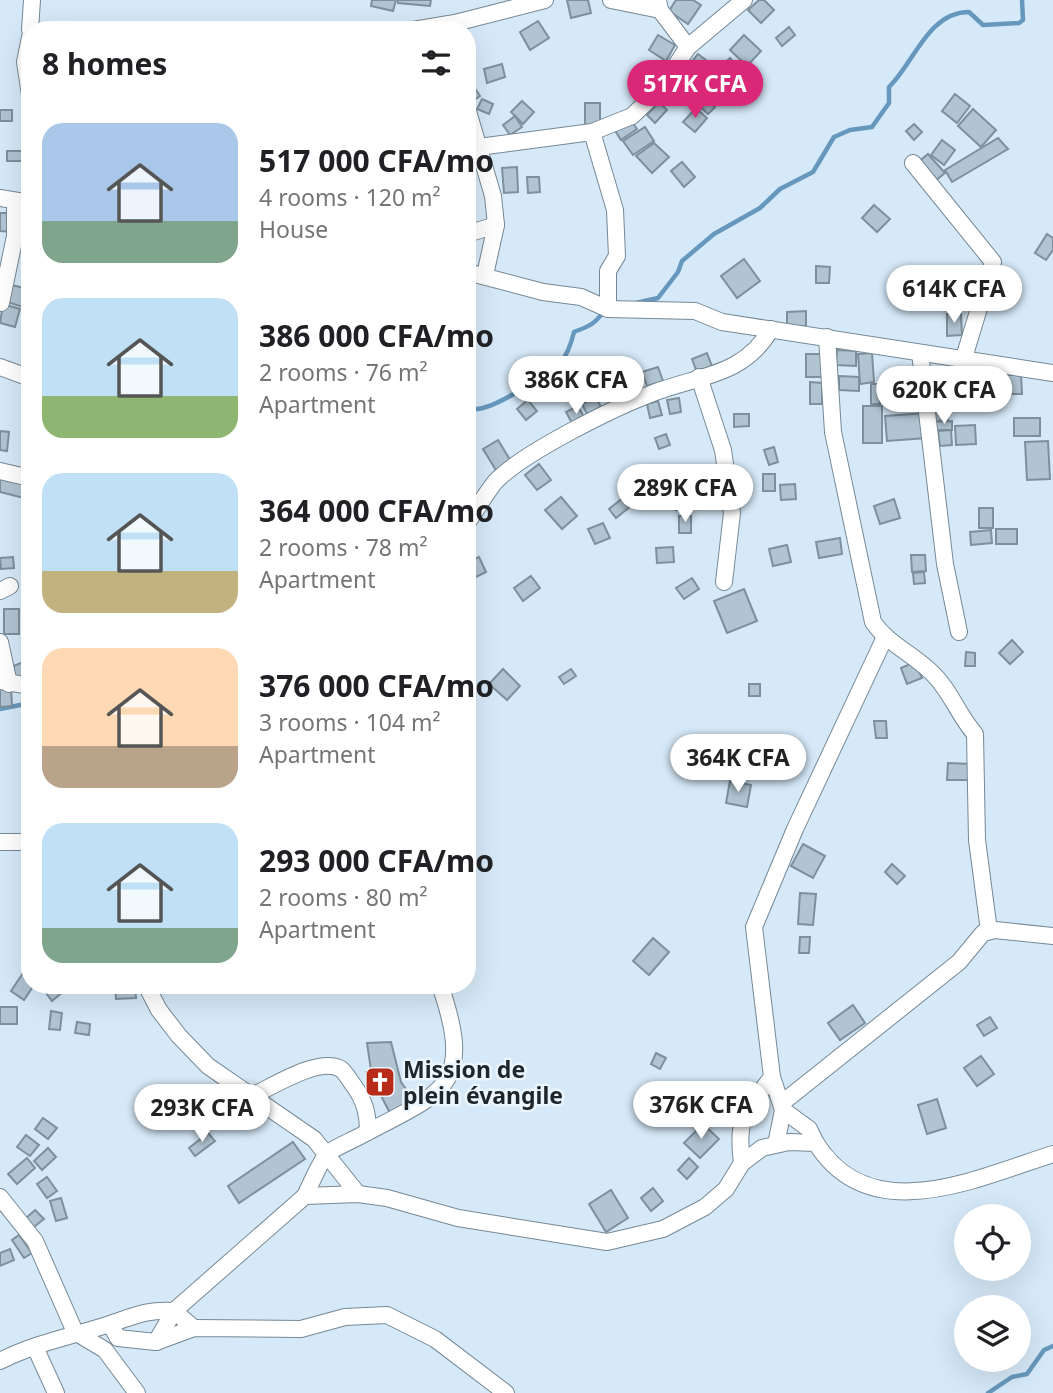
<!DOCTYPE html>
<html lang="en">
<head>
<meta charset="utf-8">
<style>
  :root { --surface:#fff; --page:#f6f6f6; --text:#202124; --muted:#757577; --accent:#db2777 }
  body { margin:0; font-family:"Noto Sans",sans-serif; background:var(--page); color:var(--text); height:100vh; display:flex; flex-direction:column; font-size:26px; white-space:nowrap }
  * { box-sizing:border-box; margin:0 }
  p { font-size:23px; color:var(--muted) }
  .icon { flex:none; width:38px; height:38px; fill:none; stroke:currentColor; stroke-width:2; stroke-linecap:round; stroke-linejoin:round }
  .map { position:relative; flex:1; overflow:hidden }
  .details { position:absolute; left:21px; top:21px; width:455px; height:973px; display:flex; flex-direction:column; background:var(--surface); border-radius:28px; box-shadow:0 7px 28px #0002 }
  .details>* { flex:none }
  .fabs { position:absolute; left:954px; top:1204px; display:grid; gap:14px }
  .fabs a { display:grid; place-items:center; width:77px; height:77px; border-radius:50%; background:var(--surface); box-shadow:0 7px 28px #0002; font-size:35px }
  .price { position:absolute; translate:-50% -60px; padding:0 16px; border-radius:24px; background:#fff; color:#222; font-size:23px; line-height:46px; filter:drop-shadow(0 2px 4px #0008) }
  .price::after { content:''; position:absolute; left:50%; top:42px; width:21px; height:16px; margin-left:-10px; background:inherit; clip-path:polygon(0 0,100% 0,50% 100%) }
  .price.active { background:var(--accent); color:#fff }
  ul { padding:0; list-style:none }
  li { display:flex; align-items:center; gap:21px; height:175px; padding:0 21px }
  li span { display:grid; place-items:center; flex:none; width:196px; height:140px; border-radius:21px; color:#555 }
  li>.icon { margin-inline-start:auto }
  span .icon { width:84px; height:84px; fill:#fffc; stroke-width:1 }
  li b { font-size:30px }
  h2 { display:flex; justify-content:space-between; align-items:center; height:84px; padding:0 21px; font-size:30px }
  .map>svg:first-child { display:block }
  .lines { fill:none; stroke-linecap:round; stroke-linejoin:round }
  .stream { stroke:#6698bd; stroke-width:4.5 }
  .building { fill:#b1c4d2; stroke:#7e909d; stroke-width:2 }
  .street-casing { stroke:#768895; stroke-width:18 }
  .street { stroke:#fff; stroke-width:16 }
  .labels { text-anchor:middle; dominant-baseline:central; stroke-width:5; stroke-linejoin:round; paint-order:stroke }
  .poi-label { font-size:23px; font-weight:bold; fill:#1f262b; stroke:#eaf5fe; text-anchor:start }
</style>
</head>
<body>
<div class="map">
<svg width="1053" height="1393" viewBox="0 0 1053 1393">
  <rect width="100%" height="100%" fill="#d6e9f8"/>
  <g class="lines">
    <g class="stream">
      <path d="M636 303 658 298 678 272 682 261 714 234 760 208 780 189 813 172 834 137 850 130 872 127 889 103V87C914 63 928 12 969 12L983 25 1019 23 1023 20 1022 0"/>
      <path d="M467 402 476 409C494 409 549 374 561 362 567 355 572 340 574 332 589 326 594 325 604 311"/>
      <polyline points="0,709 30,703"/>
      <polyline points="988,1393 1012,1377 1027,1374 1044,1350 1053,1346"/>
    </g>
  </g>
  <g class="building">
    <polygon points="372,0 396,0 393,11 371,6"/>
    <polygon points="398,0 431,0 430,6 398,3"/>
    <polygon points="567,0 588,0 591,13 571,18"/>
    <polygon points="676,0 693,0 701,5 688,24 669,11"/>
    <polygon points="759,0 764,0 774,10 761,23 748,10"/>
    <polygon points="538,21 549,38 530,50 520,32"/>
    <polygon points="789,27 795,35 782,46 776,38"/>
    <polygon points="658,35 675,45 666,61 649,50"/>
    <polygon points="744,35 761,51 747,66 730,50"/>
    <polygon points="698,54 715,67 699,87 682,74"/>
    <polygon points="730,58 742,71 729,84 717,71"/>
    <polygon points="502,64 505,77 487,83 484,69"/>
    <polygon points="717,77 730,89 715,104 702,92"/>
    <polygon points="472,84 480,96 472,102 467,88"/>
    <polygon points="955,94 970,106 957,123 942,111"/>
    <polygon points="703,96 715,107 708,114 696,103"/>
    <polygon points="482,99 493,104 489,114 477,109"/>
    <polygon points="522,101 534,112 523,124 511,112"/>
    <polygon points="659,102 667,110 655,123 647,115"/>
    <rect x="585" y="103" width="15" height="22"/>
    <polygon points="696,108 707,118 695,132 683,122"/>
    <polygon points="973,109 996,130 981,147 958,126"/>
    <rect x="0" y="110" width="12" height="11"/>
    <polygon points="515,116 522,127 510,135 503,125"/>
    <polygon points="630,119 637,129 621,140 614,129"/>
    <polygon points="914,124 922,132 914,140 906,131"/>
    <polygon points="645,127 654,141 633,155 623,141"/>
    <polygon points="998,138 1008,149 952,182 945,170"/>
    <polygon points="942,140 955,150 944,165 931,155"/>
    <polygon points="654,143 669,157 652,173 636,156"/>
    <rect x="7" y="151" width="23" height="10"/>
    <polygon points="928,154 945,173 934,182 917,163"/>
    <polygon points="682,162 695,177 684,187 671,171"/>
    <polygon points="517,167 518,192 504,193 502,168"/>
    <polygon points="527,177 539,177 540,192 528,193"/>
    <polygon points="874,205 890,219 877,232 862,218"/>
    <polygon points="0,213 12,213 12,232 0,231"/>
    <polygon points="1047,234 1053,238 1053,250 1046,260 1035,253"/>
    <polygon points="744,259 760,281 737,298 721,276"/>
    <polygon points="816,266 830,267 829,283 816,283"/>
    <polygon points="7,284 29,289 26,308 4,301"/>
    <polygon points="3,304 20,309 15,327 0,323"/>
    <polygon points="806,311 806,326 787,327 787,312"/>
    <polygon points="947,314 961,314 962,335 947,336"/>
    <polygon points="837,350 856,351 856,366 836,365"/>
    <polygon points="707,353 713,369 698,375 692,359"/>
    <polygon points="872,353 874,382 860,384 858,354"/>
    <rect x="806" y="354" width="18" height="23"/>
    <polygon points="658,367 663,381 647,386 642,372"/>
    <rect x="908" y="368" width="12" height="18"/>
    <polygon points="633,372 641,385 628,393 620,380"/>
    <polygon points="1006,375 1021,375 1022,394 1007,394"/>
    <polygon points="839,376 859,377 859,391 839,390"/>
    <polygon points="619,381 626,394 616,399 609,386"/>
    <polygon points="810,382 822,383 822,404 810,404"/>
    <rect x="871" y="384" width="9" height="20"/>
    <polygon points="596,397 601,407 587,414 582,404"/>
    <polygon points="679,398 681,412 670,414 667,400"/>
    <polygon points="528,400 537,411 526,420 517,409"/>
    <polygon points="658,401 662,415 650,418 647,404"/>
    <polygon points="947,405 948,420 935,421 934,406"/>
    <polygon points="578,406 585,419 573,425 566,412"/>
    <rect x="863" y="406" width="19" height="37"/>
    <polygon points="926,413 927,438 887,441 885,416"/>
    <polygon points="734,414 749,414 749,426 734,427"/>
    <rect x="1014" y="418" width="26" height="18"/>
    <polygon points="952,421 952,430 936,430 935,422"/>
    <polygon points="975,425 976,444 956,445 955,426"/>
    <polygon points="951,430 952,445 940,446 938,431"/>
    <polygon points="0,431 9,432 7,451 0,450"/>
    <polygon points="666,434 670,445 659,449 655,438"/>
    <polygon points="498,440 512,463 497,472 483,449"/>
    <polygon points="1048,441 1050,479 1027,480 1025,442"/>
    <polygon points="774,447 778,462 769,465 764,450"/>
    <polygon points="539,464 551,480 537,490 525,475"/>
    <rect x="763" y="474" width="12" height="17"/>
    <polygon points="0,477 28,482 24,498 0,492"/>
    <polygon points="795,484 796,499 781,500 780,485"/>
    <polygon points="629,493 637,501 616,518 609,509"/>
    <polygon points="686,493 688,508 676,510 674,495"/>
    <polygon points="561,497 577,516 562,529 545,510"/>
    <polygon points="894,499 900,518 880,524 874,506"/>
    <rect x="979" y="508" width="14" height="20"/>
    <rect x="679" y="516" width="12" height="17"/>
    <polygon points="603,523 610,538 595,544 588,529"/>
    <rect x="996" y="529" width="21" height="15"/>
    <polygon points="991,530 992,543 971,545 970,532"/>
    <polygon points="840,538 842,554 819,558 816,542"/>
    <polygon points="787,545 791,562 773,566 769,549"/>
    <polygon points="673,547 674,562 657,563 656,548"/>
    <polygon points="911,555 925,555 926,571 912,572"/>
    <polygon points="13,557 14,568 1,569 0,558"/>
    <polygon points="479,557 486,572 476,577 468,563"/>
    <polygon points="924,572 925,583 914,584 913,573"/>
    <polygon points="531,576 540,588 523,601 514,588"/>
    <polygon points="692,578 699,589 684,599 676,588"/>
    <polygon points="744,589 757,621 727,633 714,601"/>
    <polygon points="22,607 30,607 30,630 24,630"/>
    <rect x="4" y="609" width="15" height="25"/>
    <polygon points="1012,640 1023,652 1010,664 999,653"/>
    <polygon points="966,652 975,653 975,666 965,666"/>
    <polygon points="23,662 30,678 16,684 9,668"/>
    <polygon points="915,662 922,678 907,684 901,668"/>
    <polygon points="503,669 520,686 507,700 489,684"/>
    <polygon points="571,669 576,676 564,684 559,677"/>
    <rect x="749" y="684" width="11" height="12"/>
    <polygon points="11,687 12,706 0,707 0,688"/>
    <polygon points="874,721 886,721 887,738 876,738"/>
    <polygon points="948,763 971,764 970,780 947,780"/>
    <polygon points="730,781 751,785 747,807 726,803"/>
    <polygon points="803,844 825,856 813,878 791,866"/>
    <polygon points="892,864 905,876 897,884 885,872"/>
    <polygon points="800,893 816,894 813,925 798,924"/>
    <polygon points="800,937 810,937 809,953 799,953"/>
    <polygon points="653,938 669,952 649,975 633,961"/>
    <polygon points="23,973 30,977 30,985 34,985 24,1000 11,991"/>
    <polygon points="56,985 64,991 52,1001 46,993"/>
    <polygon points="115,985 135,985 136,998 116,999"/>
    <polygon points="853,1005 865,1023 840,1040 828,1023"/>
    <rect x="0" y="1007" width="17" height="17"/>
    <polygon points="51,1011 62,1013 60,1030 49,1029"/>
    <polygon points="990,1017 997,1028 984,1036 977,1025"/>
    <polygon points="77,1022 90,1024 89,1035 75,1033"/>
    <polygon points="391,1042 401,1082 413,1099 390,1113 379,1092 375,1094 368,1082 366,1072 371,1070 367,1043"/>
    <polygon points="656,1053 666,1058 660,1069 651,1064"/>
    <polygon points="981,1056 994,1074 977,1086 964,1068"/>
    <polygon points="937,1099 946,1128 927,1134 918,1105"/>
    <polygon points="43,1118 57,1128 48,1139 35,1129"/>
    <polygon points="703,1124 719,1139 700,1158 684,1143"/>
    <polygon points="208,1133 215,1141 195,1156 189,1148"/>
    <polygon points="26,1135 39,1145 30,1156 17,1147"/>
    <polygon points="293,1142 305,1159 239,1203 228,1186"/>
    <polygon points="48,1148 56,1157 42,1170 34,1161"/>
    <polygon points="27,1158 35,1168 17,1184 8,1174"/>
    <polygon points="689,1158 698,1167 687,1179 678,1170"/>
    <polygon points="47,1177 57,1191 47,1198 37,1184"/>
    <polygon points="653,1188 663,1201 651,1211 641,1198"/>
    <polygon points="611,1190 628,1218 606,1232 589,1204"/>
    <polygon points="61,1198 67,1218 56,1221 50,1201"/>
    <polygon points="35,1210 44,1219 34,1227 26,1218"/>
    <polygon points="19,1235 32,1253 24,1258 12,1240"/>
    <polygon points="10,1249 14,1260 0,1266 0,1253"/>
  </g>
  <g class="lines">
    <g class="street-casing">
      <g id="street">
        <polyline points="611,0 660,10"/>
        <polyline points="658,0 660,10 688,47"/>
        <polyline points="30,30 32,0"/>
        <polyline points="413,30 455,23 545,0"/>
        <polyline points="30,37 25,62 30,95"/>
        <polyline points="467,108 493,196 496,225 485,275"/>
        <polyline points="592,132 615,210 617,256 608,271 608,309"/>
        <polyline points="479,147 592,132 632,116 661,88 688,47 744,0"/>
        <polyline points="913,163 993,262 963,361"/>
        <polyline points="0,198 30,203"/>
        <polyline points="467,234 496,225"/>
        <polyline points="467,272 543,292 581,297 608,309 695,311 722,322 1053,373"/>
        <polyline points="1,303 15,236 15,201"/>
        <path d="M827 337 833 432 873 622C888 644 913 654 931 672 950 689 958 715 975 734L977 840 989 931"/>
        <polyline points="920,353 945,564 959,632"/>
        <polyline points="0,367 30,378"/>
        <polyline points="699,377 723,450 732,513 724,582"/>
        <polyline points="0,471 30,478"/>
        <path d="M467 523C476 511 490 486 498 479 527 451 613 408 653 393 700 375 744 376 771 329"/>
        <polyline points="0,591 10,586"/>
        <polyline points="0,642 9,684"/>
        <polyline points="0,681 30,686"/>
        <polyline points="0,842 30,842"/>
        <polyline points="146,985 159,1010 179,1036 208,1066 314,1139 358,1194"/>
        <path d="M250 1097C272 1087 319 1056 341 1069 346 1073 350 1081 354 1086 365 1101 368 1115 368 1132"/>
        <polyline points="782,1103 959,962 983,933 995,930 1053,936"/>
        <polyline points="783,1110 809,1129 816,1143"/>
        <polyline points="776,1144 783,1110 772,1077 754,927 795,829 885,637"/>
        <path d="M742 1163C736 1118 745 1112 772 1077"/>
        <path d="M305 1196C310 1186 321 1159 328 1153 338 1146 351 1141 362 1135 444 1092 475 1087 440 985"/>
        <polyline points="0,1197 35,1241 75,1332 105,1350 137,1393"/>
        <polyline points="110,1324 118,1338 156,1342 174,1311 194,1328"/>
        <polyline points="156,1342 194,1328 301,1329 345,1317 387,1315 435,1339 506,1393"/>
        <polyline points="35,1347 56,1393"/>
        <path d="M0 1361C35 1343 73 1336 110 1324 134 1316 148 1309 174 1311L305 1196 358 1194 387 1198 458 1218 607 1242 663 1229 705 1207 726 1189 742 1163 762 1148 789 1142 816 1143C870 1230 977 1178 1053 1154"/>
      </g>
    </g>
    <use href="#street" class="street"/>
  </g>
  <defs>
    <g id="church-square" transform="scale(1.575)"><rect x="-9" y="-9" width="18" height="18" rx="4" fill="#b82b19" stroke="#eaf5fe"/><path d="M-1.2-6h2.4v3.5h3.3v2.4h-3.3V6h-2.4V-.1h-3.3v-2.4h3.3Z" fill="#fff"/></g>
  </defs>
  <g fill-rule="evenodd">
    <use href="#church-square" x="380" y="1082"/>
  </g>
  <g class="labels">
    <g class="poi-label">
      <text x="403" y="1069">Mission de<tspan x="403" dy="26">plein évangile</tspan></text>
    </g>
  </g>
</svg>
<div class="fabs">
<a><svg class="icon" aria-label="locate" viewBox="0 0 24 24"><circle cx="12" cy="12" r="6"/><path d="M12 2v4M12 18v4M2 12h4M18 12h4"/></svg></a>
<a><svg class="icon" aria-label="layers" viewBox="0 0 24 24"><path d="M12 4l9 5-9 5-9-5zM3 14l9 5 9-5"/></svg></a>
</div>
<b class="price active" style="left:695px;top:120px">517K CFA</b>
<b class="price" style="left:954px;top:325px">614K CFA</b>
<b class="price" style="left:576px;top:416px">386K CFA</b>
<b class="price" style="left:944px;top:426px">620K CFA</b>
<b class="price" style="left:685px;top:524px">289K CFA</b>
<b class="price" style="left:738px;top:794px">364K CFA</b>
<b class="price" style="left:701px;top:1141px">376K CFA</b>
<b class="price" style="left:202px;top:1144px">293K CFA</b>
<section class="details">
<h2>8 homes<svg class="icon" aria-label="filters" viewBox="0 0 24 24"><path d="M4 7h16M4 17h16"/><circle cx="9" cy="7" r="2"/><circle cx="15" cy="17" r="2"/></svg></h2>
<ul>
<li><span style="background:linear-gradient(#a9c7e8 70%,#7fa58c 0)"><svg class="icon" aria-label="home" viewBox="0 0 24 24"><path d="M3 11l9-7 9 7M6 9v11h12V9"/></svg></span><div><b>517 000 CFA/mo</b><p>4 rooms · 120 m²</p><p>House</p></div></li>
<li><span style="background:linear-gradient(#bfe0f5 70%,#8fb573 0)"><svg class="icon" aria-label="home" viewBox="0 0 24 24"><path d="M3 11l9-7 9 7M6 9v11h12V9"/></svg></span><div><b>386 000 CFA/mo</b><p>2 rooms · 76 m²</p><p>Apartment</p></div></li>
<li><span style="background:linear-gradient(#bfe0f5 70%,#c2b280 0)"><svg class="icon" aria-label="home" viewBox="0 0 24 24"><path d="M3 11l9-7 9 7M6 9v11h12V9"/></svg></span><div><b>364 000 CFA/mo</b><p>2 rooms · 78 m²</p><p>Apartment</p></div></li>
<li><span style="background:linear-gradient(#ffd9b3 70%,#b9a48a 0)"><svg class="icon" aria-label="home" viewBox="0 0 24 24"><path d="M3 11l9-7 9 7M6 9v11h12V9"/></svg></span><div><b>376 000 CFA/mo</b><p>3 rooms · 104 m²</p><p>Apartment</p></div></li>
<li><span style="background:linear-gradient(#bfe0f5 75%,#7fa58c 0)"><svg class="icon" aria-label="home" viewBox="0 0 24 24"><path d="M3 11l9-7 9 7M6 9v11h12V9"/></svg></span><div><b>293 000 CFA/mo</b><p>2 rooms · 80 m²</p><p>Apartment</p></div></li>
</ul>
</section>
</div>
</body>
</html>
